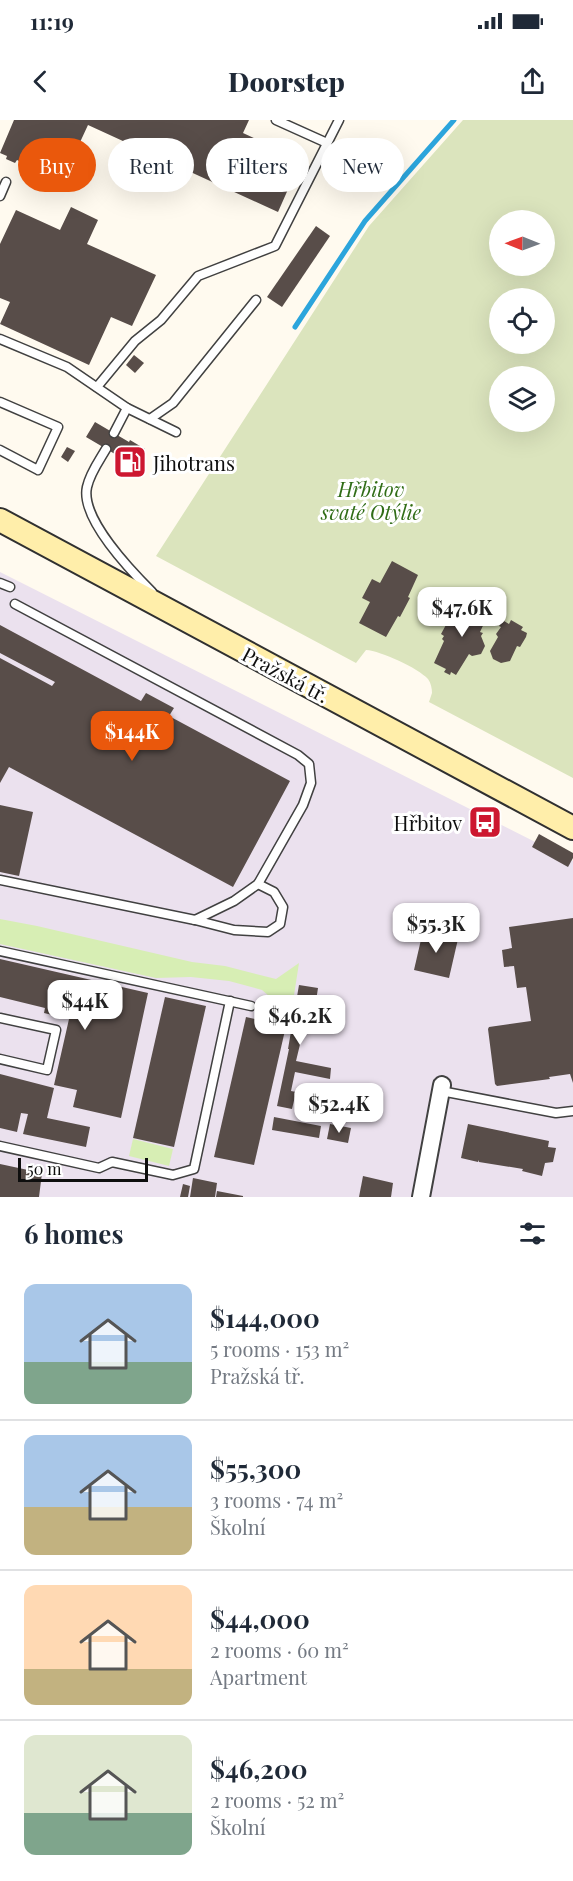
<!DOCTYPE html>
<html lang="en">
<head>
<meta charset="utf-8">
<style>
  :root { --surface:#fff; --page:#f6f6f7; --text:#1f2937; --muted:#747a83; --line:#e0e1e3; --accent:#ea580c }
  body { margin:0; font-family:"Playfair Display",serif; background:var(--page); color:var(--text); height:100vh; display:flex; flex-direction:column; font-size:22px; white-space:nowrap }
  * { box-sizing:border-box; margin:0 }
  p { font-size:20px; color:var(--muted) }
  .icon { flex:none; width:33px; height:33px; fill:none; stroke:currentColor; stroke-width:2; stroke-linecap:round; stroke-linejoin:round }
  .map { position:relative; height:1077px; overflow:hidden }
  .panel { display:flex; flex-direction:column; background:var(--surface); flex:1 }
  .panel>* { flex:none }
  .guide { position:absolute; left:18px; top:18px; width:537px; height:54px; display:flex; gap:12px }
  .needle { width:39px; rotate:271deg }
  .tools { position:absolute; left:489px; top:90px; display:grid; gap:12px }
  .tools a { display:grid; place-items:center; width:66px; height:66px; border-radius:50%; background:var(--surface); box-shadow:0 6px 24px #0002; font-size:30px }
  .scale { position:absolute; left:18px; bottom:15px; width:130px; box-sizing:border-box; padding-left:6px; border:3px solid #0e0e0e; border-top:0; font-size:16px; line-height:21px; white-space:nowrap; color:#0e0e0e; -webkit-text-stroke:4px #fff; paint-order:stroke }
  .price { position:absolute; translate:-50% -51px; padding:0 14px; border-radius:12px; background:#fff; color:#222; font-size:20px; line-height:39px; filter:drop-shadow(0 2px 3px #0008) }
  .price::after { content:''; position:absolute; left:50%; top:36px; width:18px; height:14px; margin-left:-9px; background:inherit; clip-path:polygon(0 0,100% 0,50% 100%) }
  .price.active { background:var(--accent); color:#fff }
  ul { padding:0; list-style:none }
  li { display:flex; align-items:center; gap:18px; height:150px; padding:0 24px }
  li+li { border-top:2px solid var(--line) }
  li span { display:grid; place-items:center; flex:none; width:168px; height:120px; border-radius:12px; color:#555 }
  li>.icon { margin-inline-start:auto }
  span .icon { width:72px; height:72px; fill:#fffc; stroke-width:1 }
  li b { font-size:26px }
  h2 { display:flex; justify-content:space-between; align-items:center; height:72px; padding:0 24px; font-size:26px }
  .pill { padding:0 21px; border-radius:27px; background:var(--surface); box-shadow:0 6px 24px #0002; font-size:21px; line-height:54px }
  .pill.active { background:var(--accent); color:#fff }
  .status { display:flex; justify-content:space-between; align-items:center; height:42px; padding:0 30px; background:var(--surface); direction:ltr }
  .status svg { height:16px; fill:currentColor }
  header { display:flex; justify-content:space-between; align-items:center; height:78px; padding:0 24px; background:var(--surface); font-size:27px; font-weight:800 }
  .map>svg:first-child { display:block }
  .industrial { fill:#ebe1ee }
  .green { fill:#d7eeb4 }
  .cemetery { fill:#dbe4bd; fill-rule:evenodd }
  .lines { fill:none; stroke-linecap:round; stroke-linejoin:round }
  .stream { stroke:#2ca5dc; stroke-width:5 }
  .building { fill:#584d49 }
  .service-casing { stroke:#414141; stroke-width:11 }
  .minor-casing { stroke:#414141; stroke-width:20 }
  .secondary-casing { stroke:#303030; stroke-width:26 }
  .service { stroke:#fff; stroke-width:8 }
  .minor { stroke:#fff; stroke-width:16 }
  .secondary { stroke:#fea; stroke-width:22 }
  .labels { text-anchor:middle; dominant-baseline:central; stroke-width:6; stroke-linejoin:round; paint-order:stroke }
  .poi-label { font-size:20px; fill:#0e0e0e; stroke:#fff; text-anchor:start }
  .park-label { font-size:20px; font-style:italic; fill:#306d17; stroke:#fff }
  .street-label { font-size:20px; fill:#0e0e0e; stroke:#fff }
</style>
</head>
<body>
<div class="status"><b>11:19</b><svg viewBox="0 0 49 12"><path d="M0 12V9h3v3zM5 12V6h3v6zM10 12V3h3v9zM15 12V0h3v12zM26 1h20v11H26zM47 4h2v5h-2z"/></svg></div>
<header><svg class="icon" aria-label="back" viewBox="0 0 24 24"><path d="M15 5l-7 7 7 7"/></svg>Doorstep<svg class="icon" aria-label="share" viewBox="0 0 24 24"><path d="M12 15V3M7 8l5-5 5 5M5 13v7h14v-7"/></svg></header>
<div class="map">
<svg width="573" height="1077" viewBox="0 0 573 1077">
  <rect width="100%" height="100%" fill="#fffaef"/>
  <polygon class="industrial" points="0,452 573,741 573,1077 0,1077"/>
  <g class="green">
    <polygon points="0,799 37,806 192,842 225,846 276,859 299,843 290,901 263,896 269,876 262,870 229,861 191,857 156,858 0,824"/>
    <polygon points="133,1019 173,1029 169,1046 129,1036"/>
  </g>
  <path class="cemetery" d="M463 0H573V658L429 582 432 573C432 569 431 563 428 559 418 548 381 531 366 530L356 543 156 436 369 106ZM500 100H544V146H500ZM500 178H544V224H500ZM500 256H544V302H500Z"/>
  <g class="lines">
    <polyline class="stream" points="295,207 365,101 454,0"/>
  </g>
  <g class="building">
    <polygon points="14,0 249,0 243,13 301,40 278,92 88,5 62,61 17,40 15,43 6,39 7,36 0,33"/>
    <polygon points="71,87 98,100 87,124 156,155 132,206 111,197 89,245 0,204 10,182 0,178 0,124 16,90 60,110"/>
    <polygon points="316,106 330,116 282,187 267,177"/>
    <polygon points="134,235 144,243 135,253 126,245"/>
    <polygon points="95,302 129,322 130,320 145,329 133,351 117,342 120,337 86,317"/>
    <polygon points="67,327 75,331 68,342 61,337"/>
    <polygon points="392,441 418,455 408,477 410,478 400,497 398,496 386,517 359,503 370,482 362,478 372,459 380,463"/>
    <polygon points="467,481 479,484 477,487 489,493 480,512 483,513 481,516 485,526 481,534 472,536 469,534 456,555 451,552 450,555 444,552 446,549 434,543 444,521 442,519 444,516 441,514 447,503 450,504 452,501 454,502"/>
    <polygon points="511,500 523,507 521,510 527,513 526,517 520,527 517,526 510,541 501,543 493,539 490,531 498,517 496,514 501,507 499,506 501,503 504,501 509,504"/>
    <polygon points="0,505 141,581 146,573 174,588 169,596 290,661 233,767 9,647 0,663 0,538 52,566 55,562 0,533"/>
    <polygon points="0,685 33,692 19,756 0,752"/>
    <polygon points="539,714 573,733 573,738 568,747 532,727"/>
    <polygon points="573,798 573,963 570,954 549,957 550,959 497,966 495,964 488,909 489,907 531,901 526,867 517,868 514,846 504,847 502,830 512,828 509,807"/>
    <polygon points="423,811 458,819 449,858 414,850"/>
    <polygon points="0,839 148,873 121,998 73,987 77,970 54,965 69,899 44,893 45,888 0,877"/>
    <polygon points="299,865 318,868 313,901 316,901 316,905 312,905 310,914 303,912 296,941 331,948 330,959 295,952 291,971 296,972 292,989 277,986 289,929 288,929"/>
    <polygon points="165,877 206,886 174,1027 133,1018"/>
    <polygon points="246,897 286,906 254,1045 214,1037"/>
    <polygon points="0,954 54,968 47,998 90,1007 86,1027 23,1014 28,994 21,993 17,1012 0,1008"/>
    <polygon points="274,997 321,1006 319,1018 272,1010"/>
    <polygon points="330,1004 351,1008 348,1023 327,1019"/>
    <polygon points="468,1004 549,1021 548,1027 556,1028 553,1042 545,1043 542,1056 522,1051 523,1049 479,1042 478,1040 478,1042 461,1038"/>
    <polygon points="0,1044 42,1053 39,1077 0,1077"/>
    <polygon points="363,1056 393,1063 391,1077 359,1077"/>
    <polygon points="193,1058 217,1063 215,1077 190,1077"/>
    <polygon points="183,1064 190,1066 188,1077 180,1077"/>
    <polygon points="217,1071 243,1076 243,1077 216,1077"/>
  </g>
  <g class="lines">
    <g class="service-casing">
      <g id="service">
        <polyline points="276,0 327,23"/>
        <polyline points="0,76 6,62"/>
        <polyline points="0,219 67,247 127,288 114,313"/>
        <polyline points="97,267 135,221 161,200 198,156 275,126 339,0"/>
        <polyline points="0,282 58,307 38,350 0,330"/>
        <polyline points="127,288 176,312"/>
        <polyline points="150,299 173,283 256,180"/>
        <path d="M106 329C99 341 90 353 87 367 80 398 131 451 152 472"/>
        <polyline points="0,463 10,467"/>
        <polyline points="0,760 195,800 234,781 258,764 303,685 311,663 309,644 298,635 15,484"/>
        <polyline points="195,800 234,810 268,812 280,804 283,787 274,772 258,764"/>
        <polyline points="0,831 251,886"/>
        <polyline points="0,898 56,910 47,950 0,939"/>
        <polyline points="441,971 556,993 573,991"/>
        <polyline points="0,1026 99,1048 112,1042 173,1055 194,1049 230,881"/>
      </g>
    </g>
    <g class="minor-casing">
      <polyline id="minor" points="421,1077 442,965"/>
    </g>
    <g class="secondary-casing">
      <polyline id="secondary" points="0,400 573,708"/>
    </g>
    <use href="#service" class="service"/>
    <use href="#minor" class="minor"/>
    <use href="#secondary" class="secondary"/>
  </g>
  <defs>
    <g id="fuel-square" transform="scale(1.725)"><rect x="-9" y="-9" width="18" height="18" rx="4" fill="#cd1730" stroke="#fff"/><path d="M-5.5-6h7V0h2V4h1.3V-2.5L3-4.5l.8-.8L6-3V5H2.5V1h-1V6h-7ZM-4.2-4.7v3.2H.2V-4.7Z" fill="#fff"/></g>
    <g id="bus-square" transform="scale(1.725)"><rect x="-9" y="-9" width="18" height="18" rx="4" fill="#cd1730" stroke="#fff"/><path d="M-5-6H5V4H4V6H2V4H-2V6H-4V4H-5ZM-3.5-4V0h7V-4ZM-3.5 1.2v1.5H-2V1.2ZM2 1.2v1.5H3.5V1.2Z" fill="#fff"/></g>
  </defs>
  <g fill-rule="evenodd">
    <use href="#fuel-square" x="130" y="342"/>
    <use href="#bus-square" x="485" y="702"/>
  </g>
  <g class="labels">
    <g class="poi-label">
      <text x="153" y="342">Jihotrans</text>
      <text x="462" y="702" text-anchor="end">Hřbitov</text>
    </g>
    <g class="park-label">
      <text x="371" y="368">Hřbitov<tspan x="371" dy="23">svaté Otýlie</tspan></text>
    </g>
    <g class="street-label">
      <text transform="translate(286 554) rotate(28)">Pražská tř.</text>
    </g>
  </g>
</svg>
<div class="tools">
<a><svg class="needle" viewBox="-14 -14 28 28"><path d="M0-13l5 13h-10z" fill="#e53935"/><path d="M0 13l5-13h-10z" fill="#747a83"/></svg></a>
<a><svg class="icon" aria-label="locate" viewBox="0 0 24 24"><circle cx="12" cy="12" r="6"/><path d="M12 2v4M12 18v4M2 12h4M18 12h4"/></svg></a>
<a><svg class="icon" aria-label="layers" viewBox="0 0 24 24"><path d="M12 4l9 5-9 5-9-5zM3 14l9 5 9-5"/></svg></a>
</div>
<div class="scale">50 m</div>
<b class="price" style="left:462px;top:518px">$47.6K</b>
<b class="price active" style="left:132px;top:642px">$144K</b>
<b class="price" style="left:436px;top:834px">$55.3K</b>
<b class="price" style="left:85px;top:911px">$44K</b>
<b class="price" style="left:300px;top:926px">$46.2K</b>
<b class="price" style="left:339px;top:1014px">$52.4K</b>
<div class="guide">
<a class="pill active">Buy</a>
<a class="pill">Rent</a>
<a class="pill">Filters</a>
<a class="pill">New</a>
</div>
</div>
<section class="panel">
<h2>6 homes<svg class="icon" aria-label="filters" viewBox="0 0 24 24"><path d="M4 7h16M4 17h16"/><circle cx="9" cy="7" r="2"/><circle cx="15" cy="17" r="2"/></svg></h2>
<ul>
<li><span style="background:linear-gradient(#a9c7e8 65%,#7fa58c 0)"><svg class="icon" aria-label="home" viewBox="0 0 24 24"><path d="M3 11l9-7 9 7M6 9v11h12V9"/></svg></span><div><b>$144,000</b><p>5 rooms · 153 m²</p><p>Pražská tř.</p></div></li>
<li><span style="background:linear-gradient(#a9c7e8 60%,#c2b280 0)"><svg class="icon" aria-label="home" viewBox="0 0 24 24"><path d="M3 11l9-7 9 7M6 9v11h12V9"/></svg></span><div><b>$55,300</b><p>3 rooms · 74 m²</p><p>Školní</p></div></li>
<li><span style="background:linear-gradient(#ffd9b3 70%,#c2b280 0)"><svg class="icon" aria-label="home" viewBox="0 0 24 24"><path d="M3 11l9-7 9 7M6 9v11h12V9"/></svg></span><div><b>$44,000</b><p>2 rooms · 60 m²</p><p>Apartment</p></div></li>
<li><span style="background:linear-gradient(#dfe7d0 65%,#7fa58c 0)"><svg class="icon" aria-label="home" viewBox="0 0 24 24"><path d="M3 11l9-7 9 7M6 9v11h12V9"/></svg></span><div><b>$46,200</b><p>2 rooms · 52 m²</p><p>Školní</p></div></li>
</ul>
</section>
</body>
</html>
